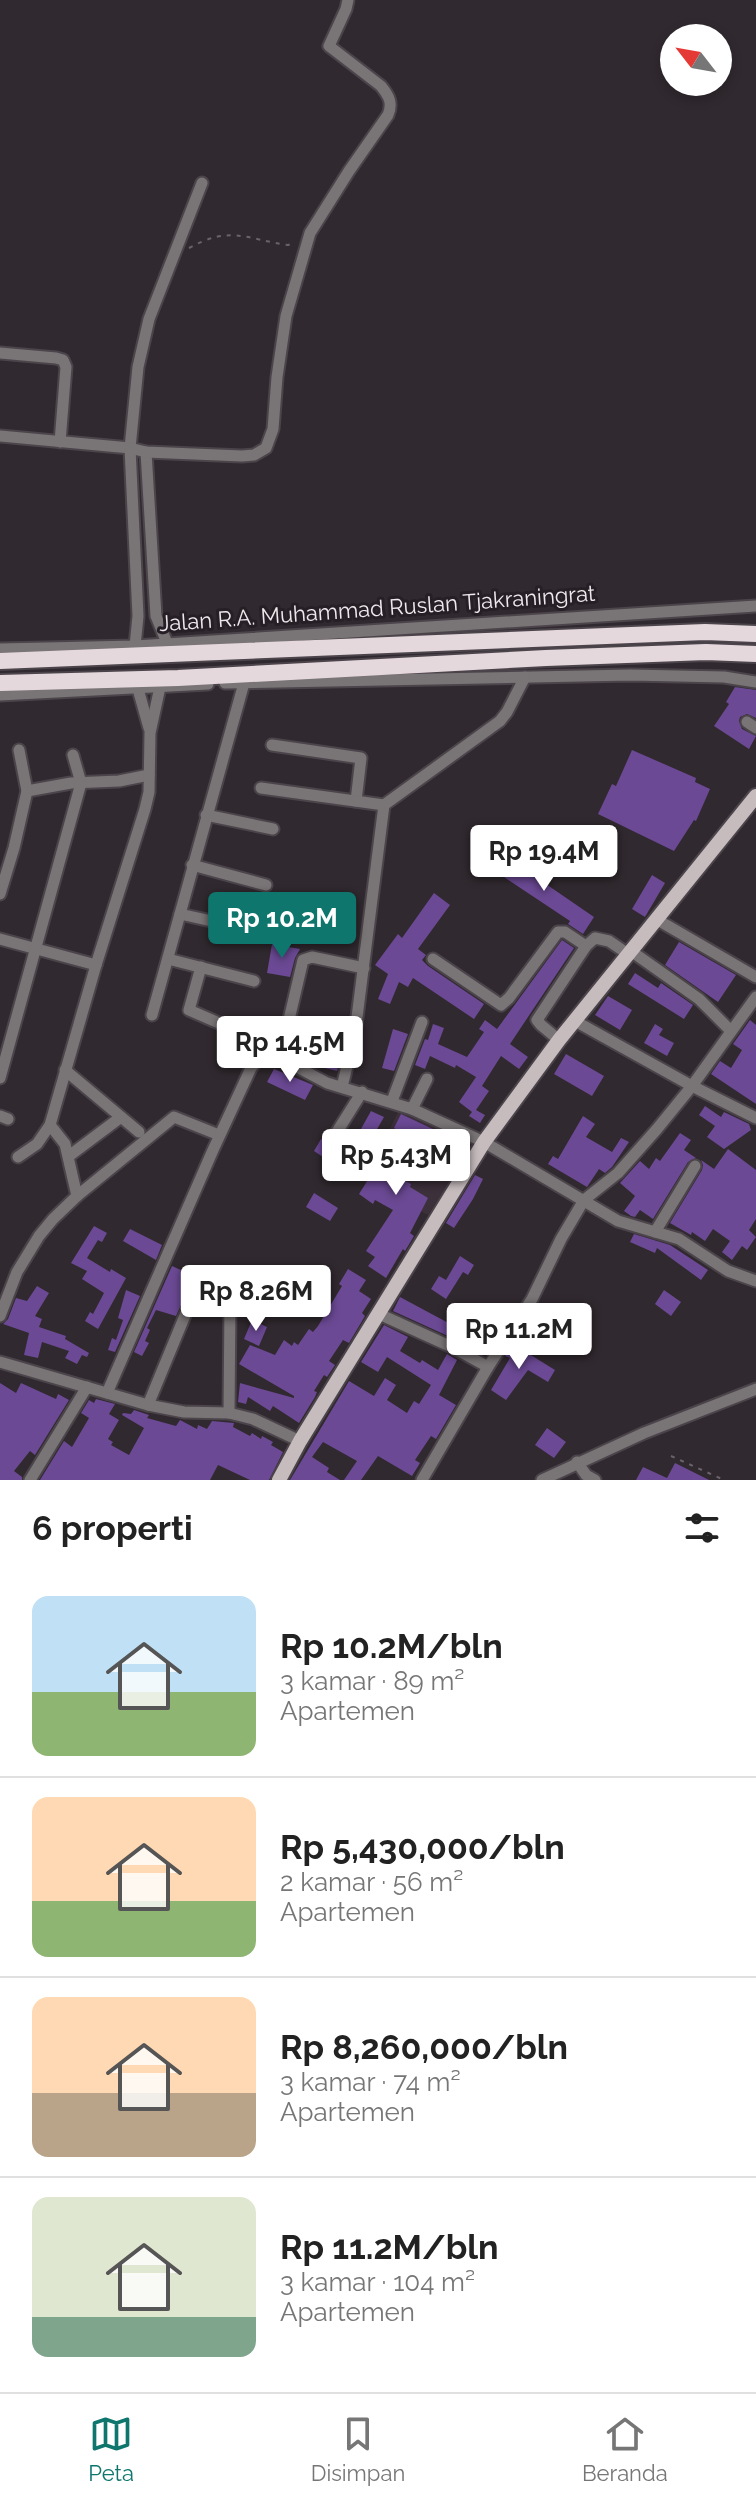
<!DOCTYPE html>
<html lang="id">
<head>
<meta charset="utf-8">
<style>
  :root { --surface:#fff; --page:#f2f2f2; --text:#222; --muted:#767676; --line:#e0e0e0; --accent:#0f766e }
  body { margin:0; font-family:Raleway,sans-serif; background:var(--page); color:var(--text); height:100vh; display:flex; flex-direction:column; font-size:30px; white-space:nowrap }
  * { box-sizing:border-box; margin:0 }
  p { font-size:26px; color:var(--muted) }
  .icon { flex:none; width:44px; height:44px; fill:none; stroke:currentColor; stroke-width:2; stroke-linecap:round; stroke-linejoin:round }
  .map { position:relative; height:1480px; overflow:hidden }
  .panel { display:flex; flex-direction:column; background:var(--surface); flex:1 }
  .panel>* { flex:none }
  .needle { width:52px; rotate:301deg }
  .fabs { position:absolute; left:660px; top:24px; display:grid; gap:16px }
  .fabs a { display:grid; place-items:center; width:72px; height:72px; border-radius:50%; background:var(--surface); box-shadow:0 4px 12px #0003; font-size:40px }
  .price { position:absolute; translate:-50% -68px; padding:0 18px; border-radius:8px; background:#fff; color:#222; font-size:26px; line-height:52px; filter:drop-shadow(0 2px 4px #0008) }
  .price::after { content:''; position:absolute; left:50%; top:48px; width:24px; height:18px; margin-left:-12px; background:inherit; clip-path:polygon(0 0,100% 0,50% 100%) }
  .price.active { background:var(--accent); color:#fff }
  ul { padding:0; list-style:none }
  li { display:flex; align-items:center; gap:24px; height:200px; padding:0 32px }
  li+li { border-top:2px solid var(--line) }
  li span { display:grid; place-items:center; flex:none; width:224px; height:160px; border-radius:16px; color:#555 }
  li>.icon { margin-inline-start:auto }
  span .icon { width:96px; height:96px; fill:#fffc; stroke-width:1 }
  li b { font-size:34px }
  h2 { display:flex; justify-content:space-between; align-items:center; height:96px; padding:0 32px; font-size:34px }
  .tab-bar { display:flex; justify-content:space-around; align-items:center; height:112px; border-top:2px solid var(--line); background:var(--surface); font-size:22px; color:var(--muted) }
  .tab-bar a { display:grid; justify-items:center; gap:4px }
  .tab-bar .active { color:var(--accent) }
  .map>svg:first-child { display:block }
  .built { fill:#3c303a }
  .building { fill:#6b4994 }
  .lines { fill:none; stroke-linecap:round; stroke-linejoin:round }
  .minor-casing { stroke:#4b444a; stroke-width:15 }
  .major-casing { stroke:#4b444a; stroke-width:18 }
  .highway-casing { stroke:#4b444a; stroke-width:20 }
  .path { stroke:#6a6369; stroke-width:2; stroke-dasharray:4 6; stroke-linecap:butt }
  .minor { stroke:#797475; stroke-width:11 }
  .major { stroke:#c6bcbe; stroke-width:14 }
  .highway { stroke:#e5d8dc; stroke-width:16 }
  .labels { text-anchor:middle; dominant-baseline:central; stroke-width:6; stroke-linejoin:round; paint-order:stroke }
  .street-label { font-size:22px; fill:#eee9ed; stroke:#261f25 }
</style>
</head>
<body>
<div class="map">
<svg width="756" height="1480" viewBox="0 0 756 1480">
  <rect width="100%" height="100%" fill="#30292f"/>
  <polygon class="built" points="400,1108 475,1141 428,1215 364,1182"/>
  <g class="building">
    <polygon points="735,687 756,690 756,718 747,714 740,717 739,721 742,729 756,736 749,749 714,726 729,704 726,702"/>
    <polygon points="632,750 696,778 695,782 710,789 696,821 694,820 674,851 598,814 612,784 616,786"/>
    <polygon points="502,854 594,917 583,934 568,924 570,921 492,869"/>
    <polygon points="652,875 665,883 645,917 632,909"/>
    <polygon points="434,893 450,905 418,949 426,955 422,960 428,966 484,1004 474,1019 413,978 408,987 399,982 390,1004 378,999 388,974 375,965 398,934 402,938"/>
    <polygon points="562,940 574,948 510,1044 528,1057 519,1069 501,1056 482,1086 489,1091 476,1110 485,1115 480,1123 469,1116 472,1112 459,1102 476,1077 456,1065 455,1068 430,1056 425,1069 415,1065 425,1039 428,1040 433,1024 444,1028 438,1044 467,1057 484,1032 479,1029 485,1020 497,1029"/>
    <polygon points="679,942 736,975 718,1002 665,965"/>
    <polygon points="272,944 300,949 295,958 290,977 267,973"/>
    <polygon points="635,973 658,988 661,983 693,1005 684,1019 628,984"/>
    <polygon points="608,996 632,1010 620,1030 595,1015"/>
    <polygon points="750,1020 756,1025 756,1104 711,1074 720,1061 731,1068 742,1050 733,1044"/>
    <polygon points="655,1024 663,1029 659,1035 674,1043 667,1056 644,1043"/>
    <polygon points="393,1029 408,1034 394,1071 382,1068"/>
    <polygon points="316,1050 341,1056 337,1071 325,1068 326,1064 314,1062"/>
    <polygon points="566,1054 604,1076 592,1096 554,1074"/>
    <polygon points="274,1069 313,1085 305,1100 267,1082"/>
    <polygon points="705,1106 721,1117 724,1112 749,1124 751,1130 724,1149 707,1137 715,1126 699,1115"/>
    <polygon points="371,1111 384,1117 364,1152 352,1145"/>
    <polygon points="401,1114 439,1132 430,1147 413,1138 391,1173 411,1184 410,1187 428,1198 410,1233 414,1236 405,1251 403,1249 386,1278 368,1266 375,1257 366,1251 393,1210 375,1200 373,1204 359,1194 399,1131 394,1128"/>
    <polygon points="583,1116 595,1124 586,1137 612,1152 621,1138 629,1142 612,1167 605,1173 599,1169 587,1187 548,1164 553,1156 558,1159"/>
    <polygon points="680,1133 691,1140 684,1150 696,1158 688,1162 653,1219 640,1210 635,1217 631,1216 624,1211 635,1196 620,1183 640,1161 649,1169 656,1158 660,1161"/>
    <polygon points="321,1139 352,1157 348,1163 359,1169 354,1179 331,1165 332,1163 314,1151"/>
    <polygon points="728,1149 756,1170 756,1219 749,1230 756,1237 747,1250 742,1246 732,1260 722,1252 730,1241 713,1229 705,1241 692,1232 691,1235 670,1223 702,1170 703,1165 701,1160 714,1169"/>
    <polygon points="475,1175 483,1179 473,1199 454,1228 446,1223"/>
    <polygon points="314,1193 338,1208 330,1221 306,1207"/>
    <polygon points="94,1226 107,1233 102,1242 98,1240 87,1258 110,1272 111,1269 126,1278 98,1329 85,1321 90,1312 93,1314 104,1293 82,1279 87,1271 71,1263"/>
    <polygon points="130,1229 162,1245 156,1260 123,1241"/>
    <polygon points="634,1234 670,1245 708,1270 701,1280 657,1248 655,1253 630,1242"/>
    <polygon points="460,1256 474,1265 468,1275 463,1272 446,1299 431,1289 439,1276 446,1280"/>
    <polygon points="172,1266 205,1281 196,1308 182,1303 176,1316 156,1310 147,1328 150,1330 145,1341 149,1343 142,1356 134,1352"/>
    <polygon points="348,1269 366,1280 359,1291 371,1299 362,1313 365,1316 349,1343 343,1340 329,1361 335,1365 327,1377 324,1375 314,1391 317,1392 315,1397 299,1423 273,1406 270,1411 248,1397 246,1404 238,1402 240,1383 294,1398 294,1396 239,1364 250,1345 275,1355 284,1340 292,1346 294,1342 298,1345 309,1329 313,1332 318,1326 342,1286 339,1284"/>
    <polygon points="37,1286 49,1293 35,1316 42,1319 39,1327 66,1336 65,1339 89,1353 87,1357 82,1355 77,1364 65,1358 69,1351 42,1342 38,1358 24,1355 29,1333 3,1324 8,1319 16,1298 27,1301"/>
    <polygon points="126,1290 140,1296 115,1352 108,1350 112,1338 116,1340 123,1320 118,1318"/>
    <polygon points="664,1290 681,1302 671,1316 655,1304"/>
    <polygon points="400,1297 454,1326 448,1336 393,1311"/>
    <polygon points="252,1320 267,1327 259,1346 244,1339"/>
    <polygon points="384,1325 408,1337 400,1351 420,1363 422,1360 438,1370 447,1354 457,1360 439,1395 456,1405 436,1439 431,1436 415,1460 420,1463 412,1476 378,1456 361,1480 344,1480 357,1461 323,1442 312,1457 329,1468 327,1472 340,1480 290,1480 349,1381 374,1396 385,1378 396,1385 387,1400 407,1413 414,1401 419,1404 431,1385 387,1357 378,1372 361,1362"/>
    <polygon points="513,1344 555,1370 548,1382 528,1370 506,1400 491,1390 510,1358 505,1356"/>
    <polygon points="0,1383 16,1393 21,1383 56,1399 58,1394 69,1400 35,1455 30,1451 14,1471 22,1477 22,1480 0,1480"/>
    <polygon points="96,1399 115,1404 109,1414 119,1420 108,1439 113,1442 111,1445 129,1455 144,1428 122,1415 123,1413 131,1414 134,1410 149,1415 147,1418 176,1426 180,1420 197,1429 198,1425 207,1429 212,1421 234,1423 233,1427 250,1436 252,1433 261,1439 262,1436 273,1442 271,1445 283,1452 269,1480 250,1480 218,1465 210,1480 40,1480 64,1441 72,1447 89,1418 81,1413 89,1400 94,1403"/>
    <polygon points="547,1428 566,1442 554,1458 535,1445"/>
    <polygon points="675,1463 709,1480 636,1480 643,1467 667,1478"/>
  </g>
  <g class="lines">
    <g class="minor-casing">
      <g id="minor">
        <polyline points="0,353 56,358 63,360 66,367 60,442"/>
        <polyline points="0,436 130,448 138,367 149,319 202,183"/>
        <polyline points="146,452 156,616 167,643"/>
        <path d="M135 646 138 616 130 448 146 452 242 456 254 455 266 448 273 429 277 377 286 316 310 233 349 171 388 115C393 103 389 96 381 86L329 46 346 9 348 0"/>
        <polyline points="0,649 135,646 756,606"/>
        <polyline points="225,683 631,675 724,677 756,682"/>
        <polyline points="138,689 149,728"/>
        <polyline points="0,695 208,684"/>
        <polyline points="747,722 756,728"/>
        <polyline points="272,745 361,758 356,801"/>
        <polyline points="261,788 384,805"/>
        <polyline points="27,791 71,783 119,781 149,775"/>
        <polyline points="206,815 273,829"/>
        <polyline points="192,865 266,885"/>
        <polyline points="0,894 14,848 27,791 19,750"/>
        <polyline points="180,914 265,933"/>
        <polyline points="656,919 756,977"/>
        <polyline points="0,939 96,965"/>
        <polyline points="631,951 699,999 730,1030"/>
        <polyline points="168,959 254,981"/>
        <polyline points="433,959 501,1005 509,998 558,932 565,932 586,946"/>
        <polyline points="201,967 189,1010 228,1027"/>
        <polyline points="152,1015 244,683"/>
        <polyline points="575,1021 692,1086 756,1118"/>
        <polyline points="559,1040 541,1025 537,1020 586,946 595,938 609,941 628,954"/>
        <polyline points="280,1058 303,960 312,957 364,968"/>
        <polyline points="65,1070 139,1132"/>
        <polyline points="0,1078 81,783 73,755"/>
        <polyline points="342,1087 355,1033 384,805 500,721 507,712 525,677"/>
        <polyline points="392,1101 422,1022"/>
        <polyline points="412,1109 427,1079"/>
        <polyline points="0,1116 8,1119"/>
        <polyline points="50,1125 65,1144 77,1196"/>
        <polyline points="335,1135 362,1092"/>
        <polyline points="69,1156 121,1117"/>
        <polyline points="18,1157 37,1144 50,1125 96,965 145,809 149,792 150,733 160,687"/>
        <polyline points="655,1232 695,1166"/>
        <polyline points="379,1314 454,1348 488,1367"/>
        <polyline points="0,1316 17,1272 39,1236 53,1219 77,1196 174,1117 219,1135"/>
        <polyline points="0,1362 148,1405 184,1412 229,1413 253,1419 300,1441"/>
        <polyline points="107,1393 213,1150 251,1068 262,1054 280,1058 327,1083 412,1109 484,1142 618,1221 679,1239 728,1271 756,1281"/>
        <polyline points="148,1405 186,1313"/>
        <polyline points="229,1413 230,1301"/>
        <polyline points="577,1462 586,1475 595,1480"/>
        <polyline points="30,1480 87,1387"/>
        <polyline points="422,1480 488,1367 532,1299 561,1239 584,1200 618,1173 657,1129 692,1086 756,997"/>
        <polyline points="542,1480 644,1433 756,1389"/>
      </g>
    </g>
    <g class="major-casing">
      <polyline id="major" points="279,1480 300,1441 484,1142 559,1040 756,796"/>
    </g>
    <g class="highway-casing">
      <g id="highway">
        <polyline points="0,661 705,632 756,634"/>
        <polyline points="0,683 178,678 546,658 706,652 756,654"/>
      </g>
    </g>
    <g class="path">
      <path d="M189 248C231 225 245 239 288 245L294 243"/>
      <polyline points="671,1456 724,1480"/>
    </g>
    <use href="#minor" class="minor"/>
    <use href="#major" class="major"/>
    <use href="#highway" class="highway"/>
  </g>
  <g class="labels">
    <g class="street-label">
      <text transform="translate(377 608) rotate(-4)">Jalan R.A. Muhammad Ruslan Tjakraningrat</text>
    </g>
  </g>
</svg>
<div class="fabs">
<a><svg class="needle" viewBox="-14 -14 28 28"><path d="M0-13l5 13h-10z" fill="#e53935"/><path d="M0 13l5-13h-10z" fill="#767676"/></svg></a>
</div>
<b class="price" style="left:544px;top:893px">Rp 19.4M</b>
<b class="price active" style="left:282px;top:960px">Rp 10.2M</b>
<b class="price" style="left:290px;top:1084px">Rp 14.5M</b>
<b class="price" style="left:396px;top:1197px">Rp 5.43M</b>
<b class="price" style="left:256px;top:1333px">Rp 8.26M</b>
<b class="price" style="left:519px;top:1371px">Rp 11.2M</b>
</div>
<section class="panel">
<h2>6 properti<svg class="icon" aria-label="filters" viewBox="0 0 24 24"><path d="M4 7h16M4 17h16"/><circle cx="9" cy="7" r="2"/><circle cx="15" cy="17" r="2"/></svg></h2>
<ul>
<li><span style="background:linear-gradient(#bfe0f5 60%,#8fb573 0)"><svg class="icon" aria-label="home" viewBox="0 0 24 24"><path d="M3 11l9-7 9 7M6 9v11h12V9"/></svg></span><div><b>Rp 10.2M/bln</b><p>3 kamar · 89 m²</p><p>Apartemen</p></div></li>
<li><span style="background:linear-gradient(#ffd9b3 65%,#8fb573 0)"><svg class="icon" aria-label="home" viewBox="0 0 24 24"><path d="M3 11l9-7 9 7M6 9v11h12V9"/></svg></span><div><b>Rp 5,430,000/bln</b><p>2 kamar · 56 m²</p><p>Apartemen</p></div></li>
<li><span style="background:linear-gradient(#ffd9b3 60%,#b9a48a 0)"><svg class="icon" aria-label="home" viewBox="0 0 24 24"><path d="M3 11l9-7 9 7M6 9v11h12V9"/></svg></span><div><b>Rp 8,260,000/bln</b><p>3 kamar · 74 m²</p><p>Apartemen</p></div></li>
<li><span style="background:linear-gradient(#dfe7d0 75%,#7fa58c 0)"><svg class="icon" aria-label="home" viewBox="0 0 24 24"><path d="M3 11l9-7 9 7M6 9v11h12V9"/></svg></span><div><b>Rp 11.2M/bln</b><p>3 kamar · 104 m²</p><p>Apartemen</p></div></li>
</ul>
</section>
<nav class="tab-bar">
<a class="active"><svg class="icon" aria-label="map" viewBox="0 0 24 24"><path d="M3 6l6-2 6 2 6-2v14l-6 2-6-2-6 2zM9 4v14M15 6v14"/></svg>Peta</a>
<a><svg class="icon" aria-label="saved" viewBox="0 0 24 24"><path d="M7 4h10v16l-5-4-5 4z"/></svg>Disimpan</a>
<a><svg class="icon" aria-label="home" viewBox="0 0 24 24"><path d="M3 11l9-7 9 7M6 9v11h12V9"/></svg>Beranda</a>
</nav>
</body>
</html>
